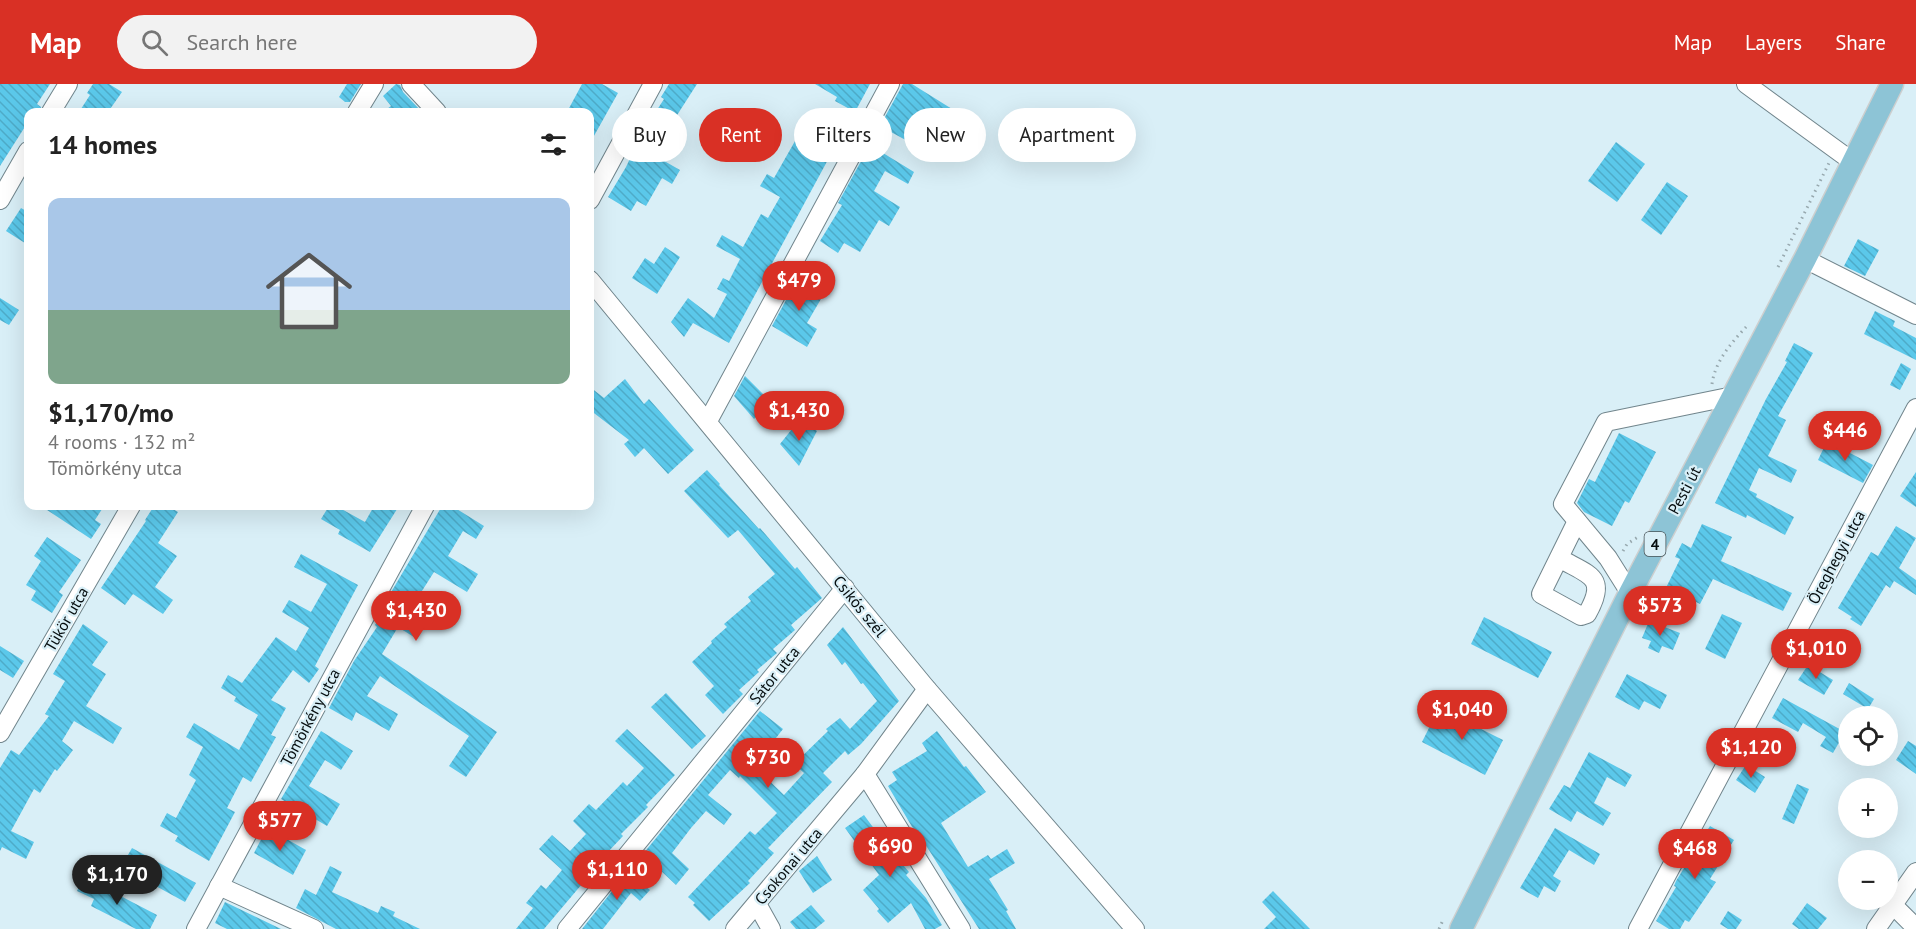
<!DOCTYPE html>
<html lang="en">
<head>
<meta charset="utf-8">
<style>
  :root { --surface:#fff; --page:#f2f2f2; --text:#222; --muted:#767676; --accent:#d93025 }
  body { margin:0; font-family:"PT Sans",sans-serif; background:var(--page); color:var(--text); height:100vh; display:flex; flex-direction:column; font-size:22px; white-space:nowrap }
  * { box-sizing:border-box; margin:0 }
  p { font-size:20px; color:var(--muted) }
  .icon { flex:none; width:33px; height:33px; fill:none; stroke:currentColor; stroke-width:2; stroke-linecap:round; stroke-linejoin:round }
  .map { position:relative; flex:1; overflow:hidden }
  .sheet { position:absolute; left:24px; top:24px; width:570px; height:402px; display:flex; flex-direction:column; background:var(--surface); border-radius:12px; box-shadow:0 6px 24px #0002 }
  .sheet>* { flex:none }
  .banner { position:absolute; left:612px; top:24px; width:570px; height:54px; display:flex; gap:12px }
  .controls { position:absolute; left:1838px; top:622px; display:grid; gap:12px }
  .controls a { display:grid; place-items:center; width:60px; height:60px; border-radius:50%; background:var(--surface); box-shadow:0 6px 24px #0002; font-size:30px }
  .price { position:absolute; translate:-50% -51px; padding:0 14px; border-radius:21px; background:var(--accent); color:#fff; font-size:20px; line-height:39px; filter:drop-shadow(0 2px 3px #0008) }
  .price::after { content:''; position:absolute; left:50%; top:36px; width:18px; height:14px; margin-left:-9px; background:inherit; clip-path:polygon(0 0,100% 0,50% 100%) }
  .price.active { background:#222; color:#fff }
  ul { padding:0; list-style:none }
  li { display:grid; align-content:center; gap:12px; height:318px; padding:0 24px }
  li span { display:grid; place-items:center; height:186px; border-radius:12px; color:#555 }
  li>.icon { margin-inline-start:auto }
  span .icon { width:108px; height:108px; fill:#fffc; stroke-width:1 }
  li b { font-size:26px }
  h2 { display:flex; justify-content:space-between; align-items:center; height:72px; padding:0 24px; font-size:26px }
  .tag { padding:0 21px; border-radius:27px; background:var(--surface); box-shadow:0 6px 24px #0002; font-size:21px; line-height:54px }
  .tag.active { background:var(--accent); color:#fff }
  header { display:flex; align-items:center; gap:36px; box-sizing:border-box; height:84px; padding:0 30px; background:var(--accent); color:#fff }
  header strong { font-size:28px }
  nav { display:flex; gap:33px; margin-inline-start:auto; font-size:21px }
  .search { width:420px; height:54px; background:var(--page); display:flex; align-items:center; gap:15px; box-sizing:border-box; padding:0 21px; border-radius:33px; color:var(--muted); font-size:22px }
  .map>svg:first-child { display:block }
  .building { fill:url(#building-back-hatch) }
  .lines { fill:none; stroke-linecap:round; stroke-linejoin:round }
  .minor-casing { stroke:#71858c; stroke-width:20 }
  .major-casing { stroke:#cdcfcf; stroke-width:25 }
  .path { stroke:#97a8ae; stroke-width:3; stroke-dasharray:1.5 4.5; stroke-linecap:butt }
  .minor { stroke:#fff; stroke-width:18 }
  .major { stroke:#8dc4d6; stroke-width:22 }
  .labels { text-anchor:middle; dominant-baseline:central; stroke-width:4.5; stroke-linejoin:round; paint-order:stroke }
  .shield { fill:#d9eff7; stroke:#455155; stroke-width:1.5 }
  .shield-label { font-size:15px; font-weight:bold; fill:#060d0f }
  .street-label { font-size:16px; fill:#060d0f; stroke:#d9eff7 }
</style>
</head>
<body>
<header>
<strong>Map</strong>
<div class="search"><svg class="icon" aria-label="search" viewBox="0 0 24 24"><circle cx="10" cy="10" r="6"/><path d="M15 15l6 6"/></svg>Search here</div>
<nav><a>Map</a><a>Layers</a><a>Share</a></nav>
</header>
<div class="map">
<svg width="1916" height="845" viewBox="0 0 1916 845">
  <defs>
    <pattern id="building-back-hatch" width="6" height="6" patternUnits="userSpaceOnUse" patternTransform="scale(1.5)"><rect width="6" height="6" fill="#5bc8ea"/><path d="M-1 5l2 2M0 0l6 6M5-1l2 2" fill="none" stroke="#4eabc8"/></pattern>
  </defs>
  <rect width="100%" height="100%" fill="#d9eff7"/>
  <g class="building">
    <polygon points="0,0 50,0 37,20 41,23 40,28 28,28 28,38 0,82"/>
    <polygon points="93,0 109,0 122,8 108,28 79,28 90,11 87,9"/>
    <polygon points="347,0 361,0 350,18 345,18 339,13"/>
    <polygon points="396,0 400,1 403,8 422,28 383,28 391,22 383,12"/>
    <polygon points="582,0 602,0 618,9 590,59 590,28 567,28"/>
    <polygon points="669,0 697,0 672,39 678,43 659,74 680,86 672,100 662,94 646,122 637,117 631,127 608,113 626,83 641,51 664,15 661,13"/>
    <polygon points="815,0 870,0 855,28 835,17 837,13"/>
    <polygon points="903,0 912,0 952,25 934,55 940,58 933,71 880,42"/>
    <polygon points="808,28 823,37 824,34 844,46 729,259 693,239 684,253 671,238 688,214 714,234 727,210 717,205 723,194 729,197 740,175 716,162 722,151 743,163 761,130 768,134 780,113 760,102 767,90 774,94 803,43 800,42"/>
    <polygon points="1616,58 1645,80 1617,118 1588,97"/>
    <polygon points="870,61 914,88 908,100 885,87 874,107 900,123 889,142 879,136 860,168 844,159 838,169 820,157 842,121 838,119"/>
    <polygon points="1667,98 1688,112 1661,151 1641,136"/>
    <polygon points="21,124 28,128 28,161 6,147"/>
    <polygon points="1858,155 1879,166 1865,192 1844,182"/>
    <polygon points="665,163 680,173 657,210 632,194 645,174 654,180"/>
    <polygon points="799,192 825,208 807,239 817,245 807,263 772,242"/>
    <polygon points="0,214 19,226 9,241 0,236"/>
    <polygon points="1875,227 1895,237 1893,242 1916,254 1916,276 1864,250"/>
    <polygon points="1794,259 1813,269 1778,332 1786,336 1768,372 1797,386 1791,399 1759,384 1749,406 1757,410 1756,413 1794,433 1785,451 1747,431 1746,434 1715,419 1766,315 1787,278 1785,277"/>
    <polygon points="1901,279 1911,285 1900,306 1890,301"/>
    <polygon points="745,292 771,318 754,335 734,312"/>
    <polygon points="625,295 644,320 649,315 694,366 668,390 644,364 635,373 624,360 629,356 590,326 590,303 604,314"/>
    <polygon points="804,337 817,347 799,382 780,360 792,345 799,349"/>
    <polygon points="1619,349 1656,368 1629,419 1625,417 1612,442 1584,428 1577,419 1589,395 1595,398"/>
    <polygon points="1827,357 1873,381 1863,399 1818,376"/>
    <polygon points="707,386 720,400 719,401 759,445 760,444 795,485 797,483 822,514 791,541 795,546 773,565 777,569 757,586 759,588 739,606 743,610 723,630 705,611 714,602 692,578 712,559 711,557 727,543 724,540 751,517 748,513 775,490 738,446 728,454 684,407"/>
    <polygon points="1916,388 1916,423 1900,412"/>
    <polygon points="41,422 104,422 95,436 101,440 91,455"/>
    <polygon points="154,422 168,422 178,428 158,459 177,472 155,503 173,516 163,530 133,510 125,521 101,504 146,437 145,436"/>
    <polygon points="329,422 336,422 365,438 374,422 399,422 370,468 338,450 340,446 321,435"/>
    <polygon points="442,422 452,422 484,442 476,455 463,447 448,472 478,490 467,508 434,488 408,529 426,540 417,555 398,543 382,570 497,648 466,693 449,682 469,652 380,592 367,612 398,630 389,647 356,628 352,637 329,624 354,577 377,543 375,541 393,511 390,510"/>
    <polygon points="1702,440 1732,453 1721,477 1792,509 1783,527 1713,495 1700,520 1692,516 1688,525 1662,512 1680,475 1675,473 1682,459 1691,464"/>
    <polygon points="1896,442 1916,454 1899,484 1916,496 1916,511 1894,497 1890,504 1886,501 1861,542 1850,535 1852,533 1838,524 1871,468 1878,472"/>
    <polygon points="47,453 81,476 59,508 63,511 52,529 31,516 36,507 26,501 41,477 34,472"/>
    <polygon points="301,470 358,501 315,582 319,585 309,599 293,586 271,616 286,624 271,651 276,653 251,698 243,693 227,724 235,728 209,777 175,757 178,752 160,742 167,729 176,734 196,696 189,691 203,663 186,653 194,639 239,666 258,631 234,617 236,613 221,604 228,591 242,599 276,553 296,567 309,544 282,528 289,516 311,528 327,500 294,483"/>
    <polygon points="1722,530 1742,539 1725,575 1705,565"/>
    <polygon points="1484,533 1552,568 1538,594 1471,560"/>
    <polygon points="1649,537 1680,549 1673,566 1662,562 1659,569 1648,564 1651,557 1642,554"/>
    <polygon points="83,540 108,558 92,581 106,590 86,622 122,644 113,660 74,637 62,657 73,666 57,687 55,685 40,709 34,705 11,747 34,758 26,775 2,763 0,767 0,684 11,666 19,671 49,632 45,630 65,597 53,590"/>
    <polygon points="843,543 899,617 861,660 848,671 845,667 823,689 832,698 768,764 774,769 748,797 750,799 709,837 693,821 695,819 688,813 750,747 755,751 777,729 740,692 739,694 730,686 708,711 732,730 724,741 706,727 691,744 672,769 689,785 676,801 643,770 760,627 783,645 754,682 784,711 804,689 794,680 828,647 826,645 840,634 850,645 877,617 863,599 861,600 845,578 842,581 827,561"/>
    <polygon points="0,562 24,577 13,594 0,586"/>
    <polygon points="1808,581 1833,596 1824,611 1798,596"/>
    <polygon points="1627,590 1667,611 1660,625 1644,617 1639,626 1615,613"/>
    <polygon points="1849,599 1874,615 1868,625 1843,610"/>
    <polygon points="666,609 706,652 692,665 651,623"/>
    <polygon points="1783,614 1845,648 1833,669 1820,662 1826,653 1803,639 1798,648 1772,634"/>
    <polygon points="1439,624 1503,656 1485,691 1422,658"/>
    <polygon points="627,645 675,691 646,721 648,723 621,750 623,752 591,786 593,787 544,845 516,845 533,824 526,819 541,801 546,805 562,786 539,765 552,751 570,767 586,750 573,737 589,720 596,726 623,698 627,702 644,684 615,657"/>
    <polygon points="321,647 353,667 341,686 325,676 309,702 340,720 327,742 281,715"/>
    <polygon points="937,647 964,683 966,682 986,708 941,739 968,783 988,771 991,775 1007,765 1015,779 989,795 1008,826 1006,827 1016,845 979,845 920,752 918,753 888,702 897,696 892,688 927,667 922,659"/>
    <polygon points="1908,657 1916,662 1916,690 1896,676"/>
    <polygon points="1589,668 1632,691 1625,703 1607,693 1594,719 1611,729 1603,742 1577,727 1571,738 1549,725 1564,701 1570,704"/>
    <polygon points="1746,681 1765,693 1755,709 1736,696"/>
    <polygon points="1797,700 1809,705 1794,740 1782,735"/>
    <polygon points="864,731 897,776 898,775 909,788 906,791 926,814 942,841 935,845 925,845 911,819 888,839 877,827 879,825 863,806 879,791 845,744"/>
    <polygon points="1710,742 1734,756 1710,795 1716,798 1689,838 1685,836 1680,845 1669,845 1656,837 1676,803 1674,802 1676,797"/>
    <polygon points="267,744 306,766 293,791 254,769"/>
    <polygon points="1555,744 1600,770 1594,781 1569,766 1553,792 1561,797 1555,808 1544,802 1538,814 1520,804"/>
    <polygon points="132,764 196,799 185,818 121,783"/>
    <polygon points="817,772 832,796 813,809 799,787"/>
    <polygon points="330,782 342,788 332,808 378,829 381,822 395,828 393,832 420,845 336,845 296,824 305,805 316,811"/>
    <polygon points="628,787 650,806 640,817 631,809 603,845 582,845"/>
    <polygon points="84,793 157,831 150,845 136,845 91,822 94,815 77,807"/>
    <polygon points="1273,807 1310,845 1264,845 1276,833 1262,818"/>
    <polygon points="225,818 281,845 227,845 215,839"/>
    <polygon points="1807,819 1827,834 1818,845 1799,845 1792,840"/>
    <polygon points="811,821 825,837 815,845 796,845 790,838"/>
    <polygon points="1728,827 1742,836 1736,845 1728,845 1720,840"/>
  </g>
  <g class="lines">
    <g class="minor-casing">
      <g id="minor">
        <polyline points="411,0 437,28"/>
        <polyline points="1746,0 1853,78"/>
        <polyline points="51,28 68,0"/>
        <polyline points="357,28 374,0"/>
        <polyline points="0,116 28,67"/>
        <polyline points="590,116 653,0"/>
        <polyline points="1805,175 1916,231"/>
        <polyline points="590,196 927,605 1135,845"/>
        <polyline points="708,337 890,0"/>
        <path d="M1559 474C1588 491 1609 492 1587 530L1581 532 1541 510 1577 437"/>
        <polyline points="1630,509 1608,474 1563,420 1606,338 1733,312"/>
        <polyline points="0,649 131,422"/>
        <polyline points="865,690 961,845"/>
        <polyline points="219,802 314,845"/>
        <polyline points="757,820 771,845"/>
        <polyline points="1893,821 1916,844"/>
        <polyline points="196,845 425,422"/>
        <polyline points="567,845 845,504"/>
        <polyline points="735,845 865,690 927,605"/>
        <polyline points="1638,845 1916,324"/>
        <polyline points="1876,845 1916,788"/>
      </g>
    </g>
    <g class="major-casing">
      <polyline id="major" points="1461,845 1630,509 1805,175 1892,0"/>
    </g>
    <g class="path">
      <polyline points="1778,183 1829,79"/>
      <path d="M1712 300C1715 277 1732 258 1747 242"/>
      <polyline points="1623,467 1627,460 1638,453"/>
      <polyline points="1439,845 1443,836"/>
    </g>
    <use href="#minor" class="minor"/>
    <use href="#major" class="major"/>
  </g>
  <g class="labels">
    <rect class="shield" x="1644.5" y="448" width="21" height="24" rx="4.5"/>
    <g class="shield-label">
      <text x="1655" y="460">4</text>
    </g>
    <g class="street-label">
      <text transform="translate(1684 406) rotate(-62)">Pesti út</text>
      <text transform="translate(1836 473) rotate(-62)">Öreghegyi utca</text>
      <text transform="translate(860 522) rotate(51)">Csikós szél</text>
      <text transform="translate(66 535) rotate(-60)">Tükör utca</text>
      <text transform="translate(774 591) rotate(-51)">Sátor utca</text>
      <text transform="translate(310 633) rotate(-62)">Tömörkény utca</text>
      <text transform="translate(788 782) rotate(-50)">Csokonai utca</text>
    </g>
  </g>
</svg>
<div class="controls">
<a><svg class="icon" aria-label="locate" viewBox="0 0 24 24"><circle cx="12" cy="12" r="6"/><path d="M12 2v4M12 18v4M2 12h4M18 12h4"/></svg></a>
<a>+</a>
<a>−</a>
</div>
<b class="price" style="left:799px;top:228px">$479</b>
<b class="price" style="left:799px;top:358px">$1,430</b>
<b class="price" style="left:1845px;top:378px">$446</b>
<b class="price" style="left:1660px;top:553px">$573</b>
<b class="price" style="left:416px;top:558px">$1,430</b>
<b class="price" style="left:1816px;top:596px">$1,010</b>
<b class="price" style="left:1462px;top:657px">$1,040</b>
<b class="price" style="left:1751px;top:695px">$1,120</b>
<b class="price" style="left:768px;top:705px">$730</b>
<b class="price" style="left:280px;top:768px">$577</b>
<b class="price" style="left:890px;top:794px">$690</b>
<b class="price" style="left:1695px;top:796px">$468</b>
<b class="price" style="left:617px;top:817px">$1,110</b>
<b class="price active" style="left:117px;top:822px">$1,170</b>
<div class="banner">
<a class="tag">Buy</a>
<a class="tag active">Rent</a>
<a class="tag">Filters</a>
<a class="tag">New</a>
<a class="tag">Apartment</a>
</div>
<section class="sheet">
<h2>14 homes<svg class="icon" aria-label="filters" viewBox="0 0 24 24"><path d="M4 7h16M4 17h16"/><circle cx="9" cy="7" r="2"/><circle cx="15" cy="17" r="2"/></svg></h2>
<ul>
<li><span style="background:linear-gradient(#a9c7e8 60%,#7fa58c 0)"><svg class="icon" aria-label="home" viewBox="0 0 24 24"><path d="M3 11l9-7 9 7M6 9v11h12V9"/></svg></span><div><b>$1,170/mo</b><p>4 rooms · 132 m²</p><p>Tömörkény utca</p></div></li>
</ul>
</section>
</div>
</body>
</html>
